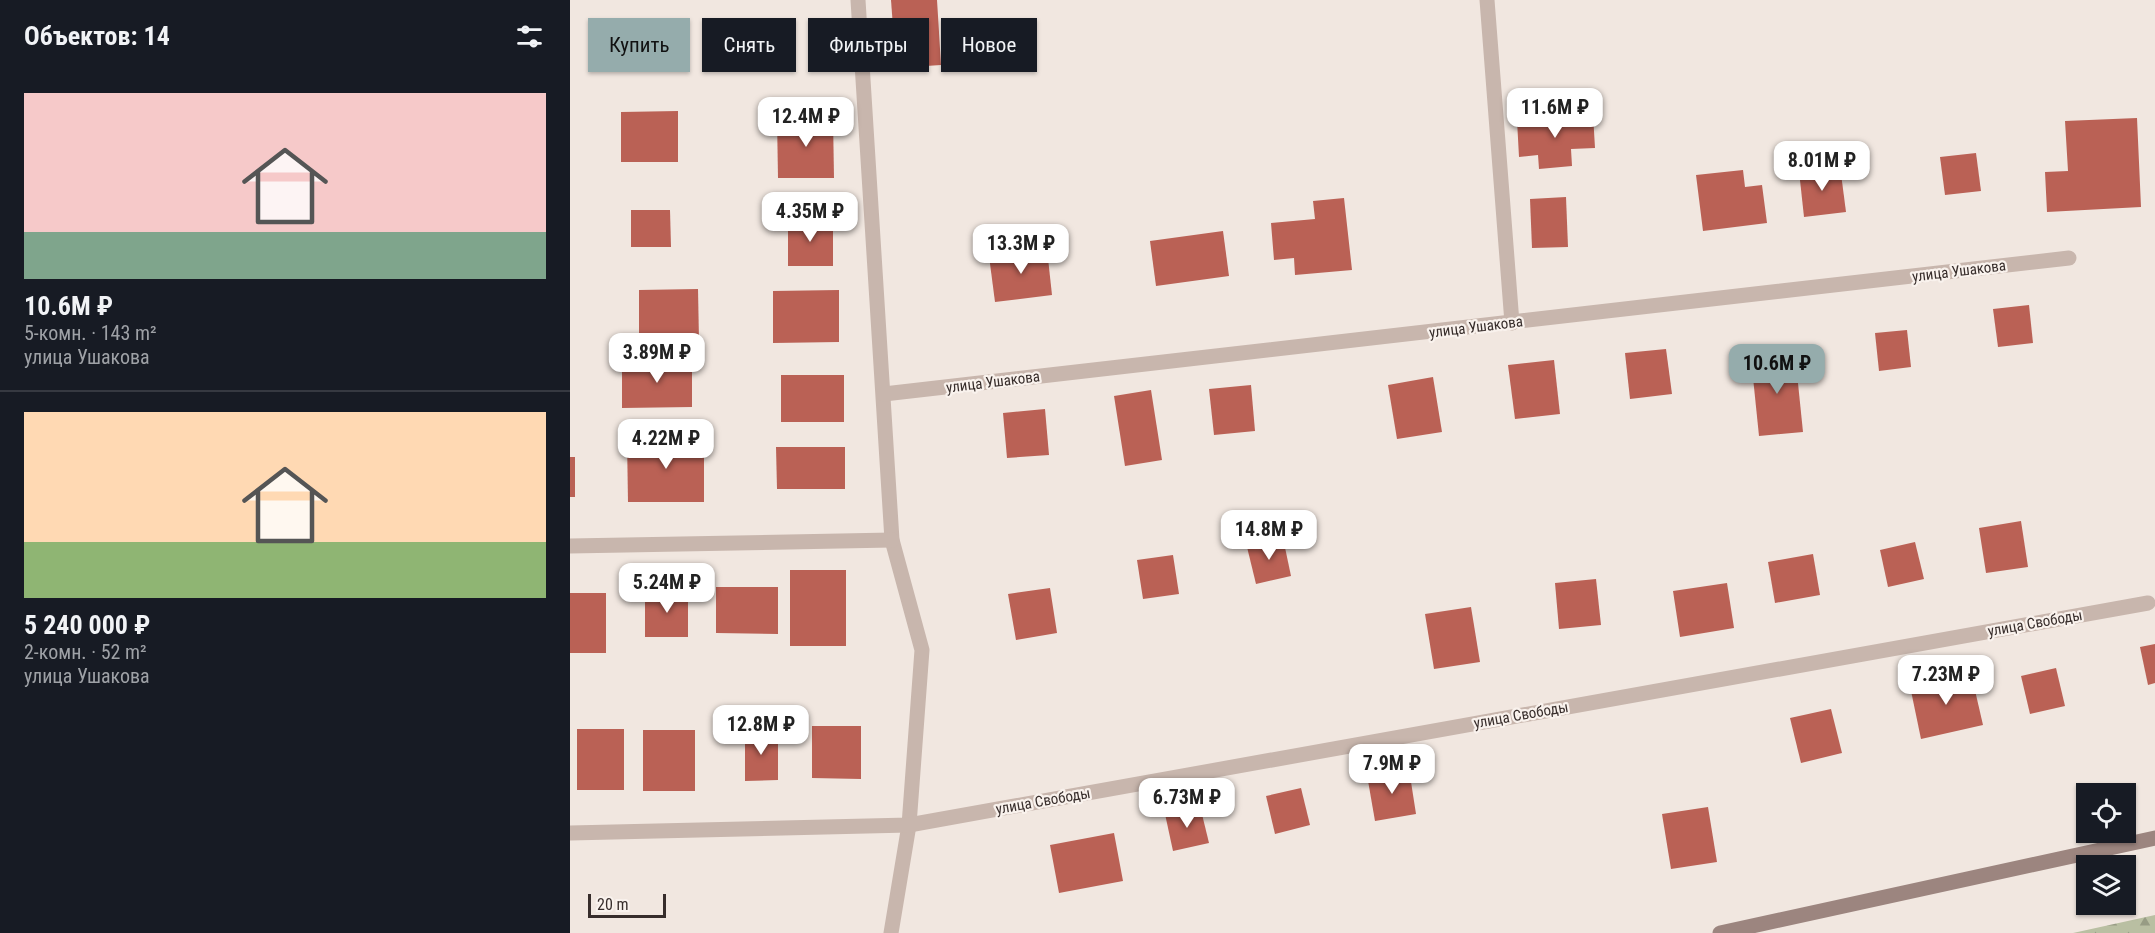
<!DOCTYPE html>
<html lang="ru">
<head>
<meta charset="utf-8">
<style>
  :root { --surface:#171b24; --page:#20242c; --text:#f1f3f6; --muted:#9ea1a6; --line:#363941; --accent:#95acac }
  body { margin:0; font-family:"Roboto Condensed",sans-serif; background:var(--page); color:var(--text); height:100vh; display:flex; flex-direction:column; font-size:22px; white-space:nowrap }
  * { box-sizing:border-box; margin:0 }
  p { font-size:20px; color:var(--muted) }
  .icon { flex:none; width:33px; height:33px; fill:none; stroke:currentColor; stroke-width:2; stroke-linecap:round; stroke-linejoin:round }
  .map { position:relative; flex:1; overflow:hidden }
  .side { display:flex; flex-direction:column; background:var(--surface); width:570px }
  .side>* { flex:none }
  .hud { position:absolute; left:18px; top:18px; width:570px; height:54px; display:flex; gap:12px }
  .fabs { position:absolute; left:1506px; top:783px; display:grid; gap:12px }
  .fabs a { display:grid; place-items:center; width:60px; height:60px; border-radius:0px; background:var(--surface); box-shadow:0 2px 4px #0004; font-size:30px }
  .scale { position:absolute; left:18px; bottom:15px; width:78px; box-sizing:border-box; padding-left:6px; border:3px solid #372d2b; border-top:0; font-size:16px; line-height:21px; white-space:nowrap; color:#372d2b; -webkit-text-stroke:4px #f9f2ed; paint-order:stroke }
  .price { position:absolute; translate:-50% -51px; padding:0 14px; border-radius:12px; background:#fff; color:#222; font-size:20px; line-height:39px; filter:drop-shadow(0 2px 3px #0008) }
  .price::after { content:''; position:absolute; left:50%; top:36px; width:18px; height:14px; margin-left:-9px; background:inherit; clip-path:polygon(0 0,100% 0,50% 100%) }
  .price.selected { background:var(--accent); color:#111 }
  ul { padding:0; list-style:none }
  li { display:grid; align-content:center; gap:12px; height:318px; padding:0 24px }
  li+li { border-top:2px solid var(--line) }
  li span { display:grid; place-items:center; height:186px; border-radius:0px; color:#555 }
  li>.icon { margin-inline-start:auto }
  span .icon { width:108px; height:108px; fill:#fffc; stroke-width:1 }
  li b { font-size:26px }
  h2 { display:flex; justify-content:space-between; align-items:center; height:72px; padding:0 24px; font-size:26px }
  .chip { padding:0 21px; border-radius:0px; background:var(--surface); box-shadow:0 2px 4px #0004; font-size:21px; line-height:54px }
  .chip.selected { background:var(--accent); color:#111 }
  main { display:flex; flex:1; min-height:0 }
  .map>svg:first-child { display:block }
  .forest { fill:url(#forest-firs) }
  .building { fill:#ba6155 }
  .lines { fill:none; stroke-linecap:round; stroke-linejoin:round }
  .lane { stroke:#c8b6ad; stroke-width:15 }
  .street { stroke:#c8b6ad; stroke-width:15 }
  .secondary { stroke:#9c857f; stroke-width:15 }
  .labels { text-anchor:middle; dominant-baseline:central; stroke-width:4.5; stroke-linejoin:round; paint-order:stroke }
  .street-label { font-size:15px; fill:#372d2b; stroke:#f9f2ed }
</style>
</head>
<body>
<main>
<section class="side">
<h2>Объектов: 14<svg class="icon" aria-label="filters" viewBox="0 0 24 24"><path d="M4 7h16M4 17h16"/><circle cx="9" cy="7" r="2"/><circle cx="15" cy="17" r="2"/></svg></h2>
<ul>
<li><span style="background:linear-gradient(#f6c9c9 75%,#7fa58c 0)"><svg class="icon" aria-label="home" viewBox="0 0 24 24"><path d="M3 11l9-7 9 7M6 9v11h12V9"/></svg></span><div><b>10.6M ₽</b><p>5-комн. · 143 m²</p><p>улица Ушакова</p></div></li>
<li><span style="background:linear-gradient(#ffd9b3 70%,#8fb573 0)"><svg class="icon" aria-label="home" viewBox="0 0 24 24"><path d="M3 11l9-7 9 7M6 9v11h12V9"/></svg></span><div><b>5 240 000 ₽</b><p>2-комн. · 52 m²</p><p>улица Ушакова</p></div></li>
</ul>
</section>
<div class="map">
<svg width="1585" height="933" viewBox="0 0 1585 933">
  <defs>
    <pattern id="forest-firs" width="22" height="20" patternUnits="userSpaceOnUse" patternTransform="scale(1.5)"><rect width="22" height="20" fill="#b9bfa2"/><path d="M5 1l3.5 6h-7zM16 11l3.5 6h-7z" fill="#979c84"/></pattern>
  </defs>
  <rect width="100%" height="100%" fill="#f1e7e0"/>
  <polygon class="forest" points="1585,915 1585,933 1503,933"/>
  <g class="building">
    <polygon points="321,0 367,0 371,65 326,68"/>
    <polygon points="108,111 108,162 51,162 51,112"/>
    <polygon points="1023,114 1025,148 1001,149 1002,166 969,169 968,155 949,157 947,120"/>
    <polygon points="207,118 263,118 264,178 208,178"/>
    <polygon points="1567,118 1571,207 1477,212 1475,172 1498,171 1495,121"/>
    <polygon points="1406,153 1411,191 1375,195 1370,157"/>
    <polygon points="1270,166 1276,212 1234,217 1229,171"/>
    <polygon points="1173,170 1175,187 1192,185 1197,223 1133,231 1126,175"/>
    <polygon points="996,197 998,247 962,248 960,199"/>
    <polygon points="774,198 782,270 725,275 724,258 704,260 701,223 745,219 743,201"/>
    <polygon points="61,210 100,210 101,247 61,247"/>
    <rect x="218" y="219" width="45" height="47"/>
    <polygon points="653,231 659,276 586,286 580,241"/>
    <polygon points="477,249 482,295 425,302 419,256"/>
    <polygon points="128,289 129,341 69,341 69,290"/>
    <polygon points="269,290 269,342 203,343 203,291"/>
    <polygon points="1459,305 1463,343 1428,347 1423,309"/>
    <polygon points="1337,330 1341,367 1309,371 1305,333"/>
    <polygon points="1096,349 1102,394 1060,399 1055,353"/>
    <polygon points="1225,354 1233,432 1189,436 1181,358"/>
    <polygon points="984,360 990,414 945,419 938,365"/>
    <polygon points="122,361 122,407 52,408 52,362"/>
    <rect x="211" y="375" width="63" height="47"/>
    <polygon points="863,377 872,432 827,439 818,385"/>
    <polygon points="681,385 685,431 644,435 639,389"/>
    <polygon points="581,390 592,460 555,466 544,396"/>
    <polygon points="475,409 479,455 437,458 433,413"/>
    <polygon points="57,439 134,439 134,502 58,502"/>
    <polygon points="206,447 275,447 275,489 207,489"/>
    <rect x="0" y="457" width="5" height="40"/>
    <polygon points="1451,521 1458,567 1416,573 1409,528"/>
    <polygon points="713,538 721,576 686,584 677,547"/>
    <polygon points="1345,542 1354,579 1318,587 1310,550"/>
    <polygon points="1243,554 1250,595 1205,603 1198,562"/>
    <polygon points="603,555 609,594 573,599 567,560"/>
    <rect x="220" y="570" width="56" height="76"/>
    <polygon points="1026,579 1031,625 989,629 985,583"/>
    <polygon points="1157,583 1164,628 1110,637 1103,591"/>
    <polygon points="146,587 208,587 208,634 146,633"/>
    <polygon points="480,588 487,633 446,640 438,594"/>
    <rect x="75" y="591" width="43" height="46"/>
    <rect x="0" y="593" width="36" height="60"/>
    <polygon points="901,607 910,662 864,669 855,614"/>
    <polygon points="1585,644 1585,683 1578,685 1570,647"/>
    <polygon points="1486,668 1495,706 1460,714 1451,676"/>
    <polygon points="1401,673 1413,725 1351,739 1340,686"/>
    <polygon points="1261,709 1272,753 1231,763 1220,718"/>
    <polygon points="242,726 291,726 291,779 242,778"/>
    <rect x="7" y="729" width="47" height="61"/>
    <rect x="73" y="730" width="52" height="61"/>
    <polygon points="175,732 208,732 208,780 175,781"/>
    <polygon points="839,769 846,814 805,821 797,775"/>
    <polygon points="731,788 740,825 705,834 696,796"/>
    <polygon points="630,806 639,843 603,851 595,814"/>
    <polygon points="1138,807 1147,862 1101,869 1092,814"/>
    <polygon points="544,833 553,881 489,893 480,845"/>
  </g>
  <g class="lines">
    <polyline class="lane" points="917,0 942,323"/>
    <g class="street">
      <polyline points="288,0 322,540 352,650 339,825 321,933"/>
      <polyline points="314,394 1499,258"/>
      <polyline points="0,546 322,540"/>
      <polyline points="0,833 339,825 1578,603"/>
    </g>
    <polyline class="secondary" points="1150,933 1585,838"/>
  </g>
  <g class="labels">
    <g class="street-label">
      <text transform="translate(1389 271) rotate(-7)">улица Ушакова</text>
      <text transform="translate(906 327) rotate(-7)">улица Ушакова</text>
      <text transform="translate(423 382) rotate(-7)">улица Ушакова</text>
      <text transform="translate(1465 623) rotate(-10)">улица Свободы</text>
      <text transform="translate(951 715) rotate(-10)">улица Свободы</text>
      <text transform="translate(473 801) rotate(-10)">улица Свободы</text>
    </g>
  </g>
</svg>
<div class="fabs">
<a><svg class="icon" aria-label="locate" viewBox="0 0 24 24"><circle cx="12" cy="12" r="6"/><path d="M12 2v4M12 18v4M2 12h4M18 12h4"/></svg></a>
<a><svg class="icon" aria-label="layers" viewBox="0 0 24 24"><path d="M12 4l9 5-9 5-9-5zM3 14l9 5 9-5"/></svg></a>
</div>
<div class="scale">20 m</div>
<b class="price" style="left:985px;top:139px">11.6M ₽</b>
<b class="price" style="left:236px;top:148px">12.4M ₽</b>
<b class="price" style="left:1252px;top:192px">8.01M ₽</b>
<b class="price" style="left:240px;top:243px">4.35M ₽</b>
<b class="price" style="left:451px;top:275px">13.3M ₽</b>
<b class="price" style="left:87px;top:384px">3.89M ₽</b>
<b class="price selected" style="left:1207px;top:395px">10.6M ₽</b>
<b class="price" style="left:96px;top:470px">4.22M ₽</b>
<b class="price" style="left:699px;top:561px">14.8M ₽</b>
<b class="price" style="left:97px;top:614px">5.24M ₽</b>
<b class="price" style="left:1376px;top:706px">7.23M ₽</b>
<b class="price" style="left:191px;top:756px">12.8M ₽</b>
<b class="price" style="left:822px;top:795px">7.9M ₽</b>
<b class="price" style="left:617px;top:829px">6.73M ₽</b>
<div class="hud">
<a class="chip selected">Купить</a>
<a class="chip">Снять</a>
<a class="chip">Фильтры</a>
<a class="chip">Новое</a>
</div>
</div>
</main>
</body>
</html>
